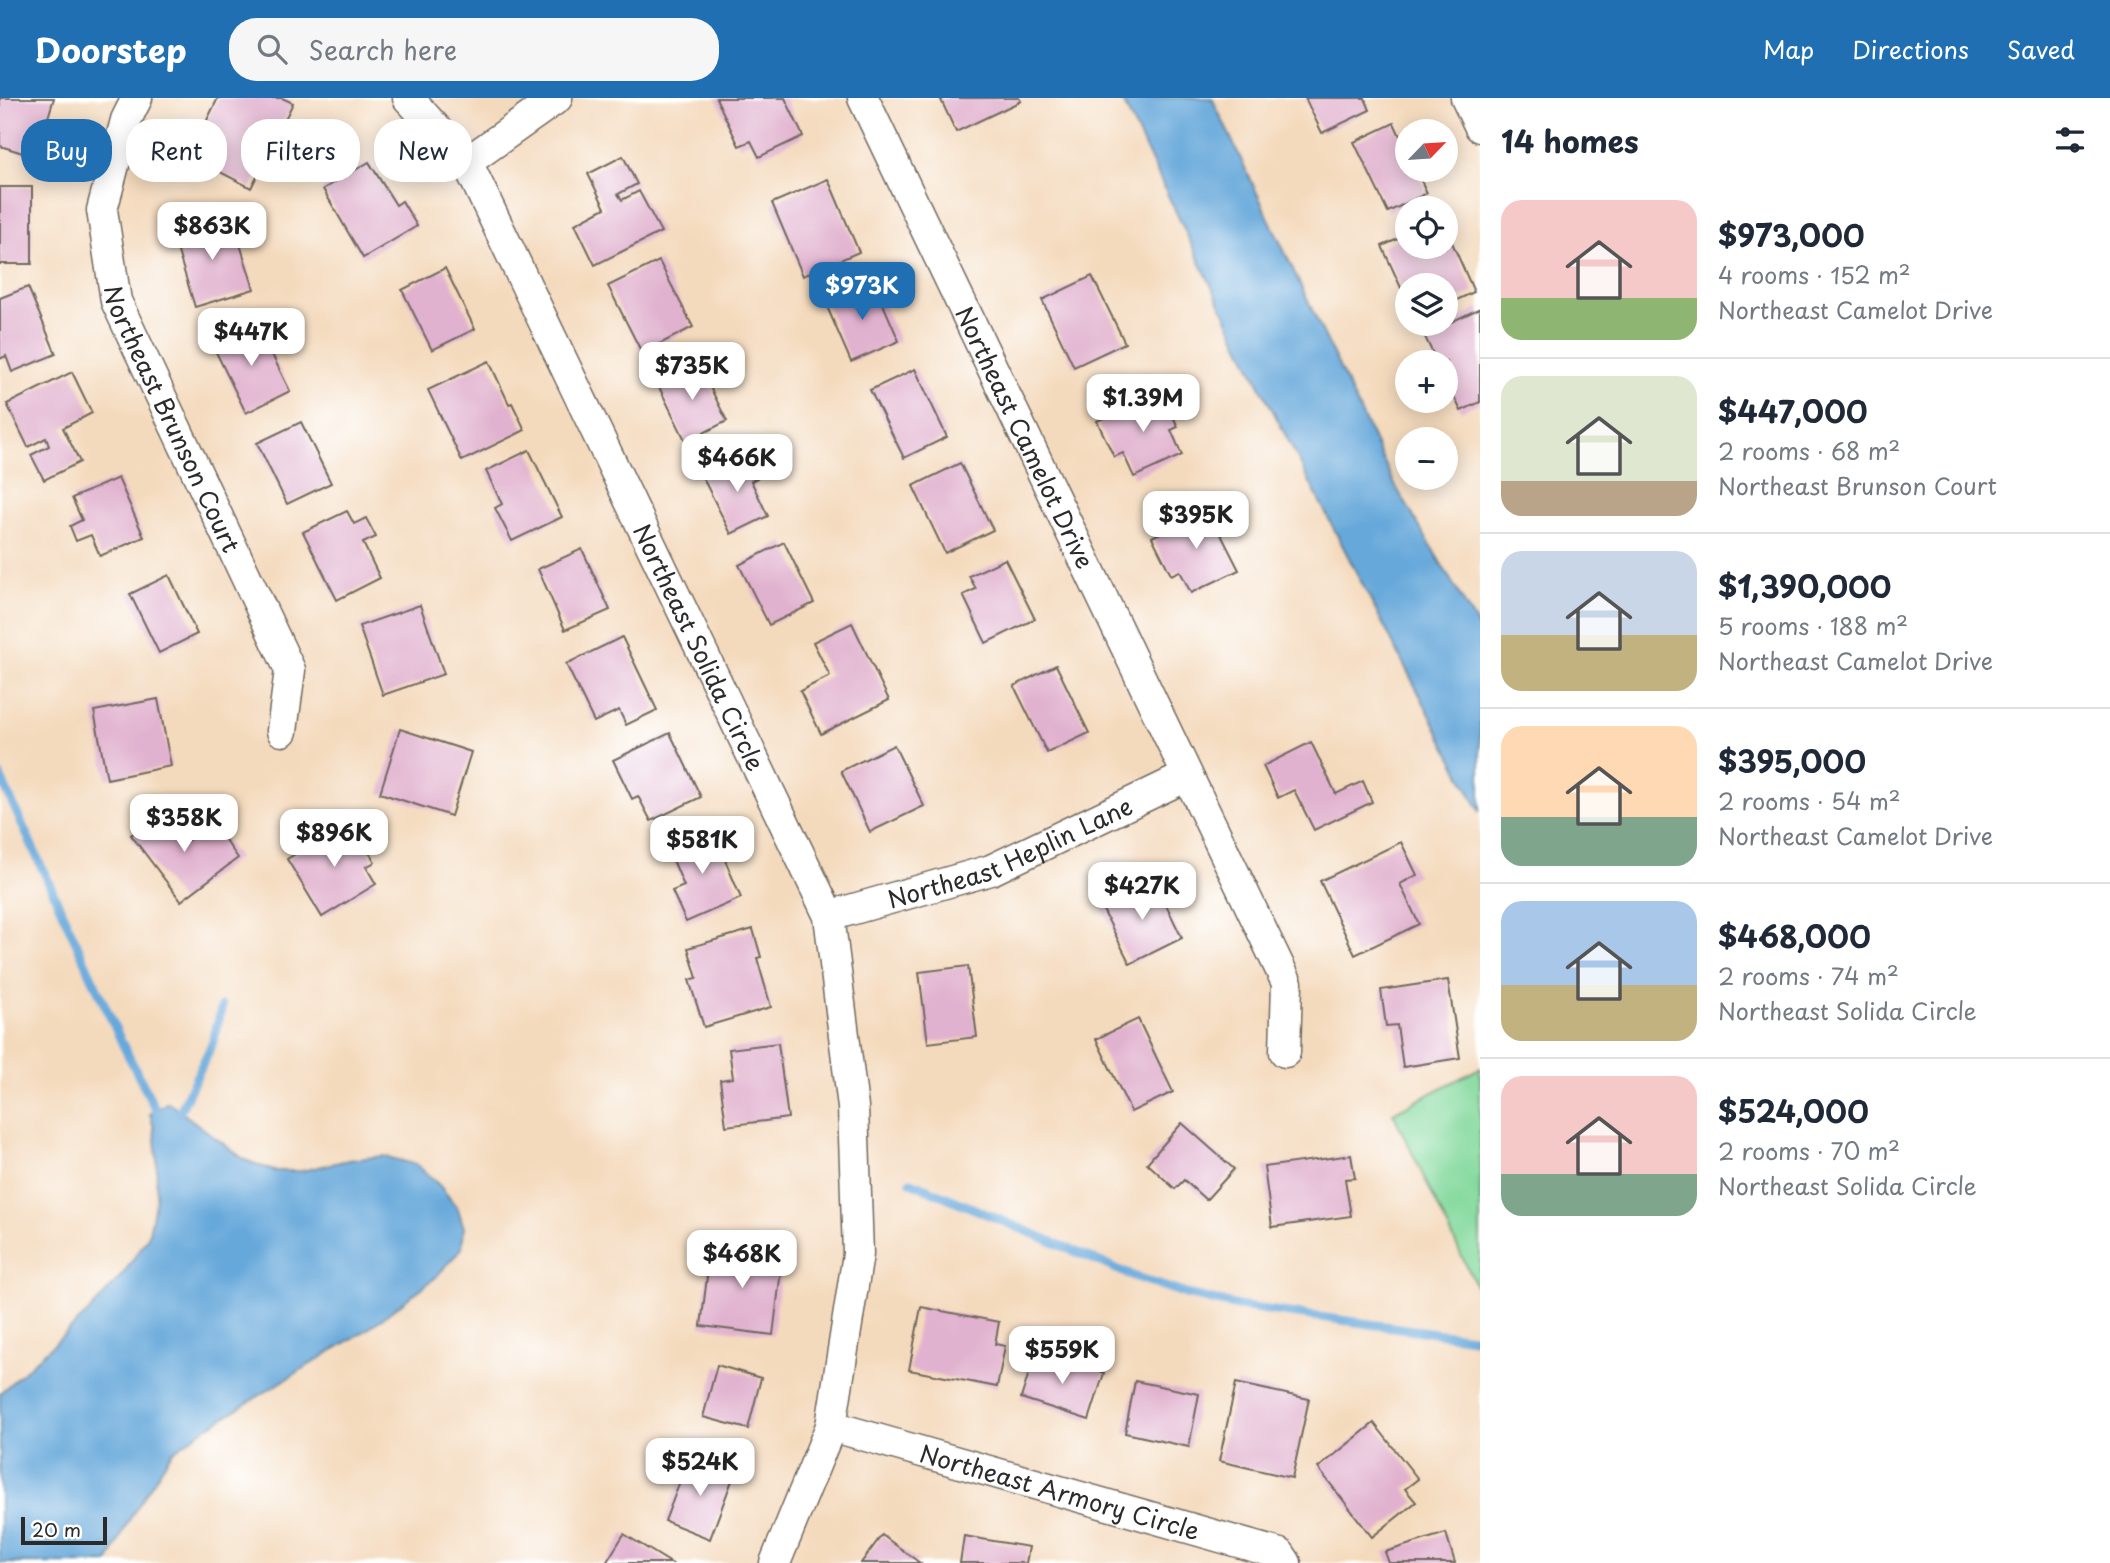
<!DOCTYPE html>
<html lang="en">
<head>
<meta charset="utf-8">
<style>
  :root { --surface:#fff; --page:#f6f6f7; --text:#1f2937; --muted:#747a83; --line:#e0e1e3; --accent:#1f6fb2 }
  body { margin:0; font-family:"Playpen Sans",sans-serif; background:var(--page); color:var(--text); height:100vh; display:flex; flex-direction:column; font-size:26px; white-space:nowrap }
  * { box-sizing:border-box; margin:0 }
  p { font-size:23px; color:var(--muted) }
  .icon { flex:none; width:38px; height:38px; fill:none; stroke:currentColor; stroke-width:2; stroke-linecap:round; stroke-linejoin:round }
  .map { position:relative; flex:1; overflow:hidden }
  .details { display:flex; flex-direction:column; background:var(--surface); width:630px }
  .details>* { flex:none }
  .banner { position:absolute; left:21px; top:21px; width:665px; height:63px; display:flex; gap:14px }
  .needle { width:46px; rotate:65deg }
  .tools { position:absolute; left:1395px; top:21px; display:grid; gap:14px }
  .tools a { display:grid; place-items:center; width:63px; height:63px; border-radius:50%; background:var(--surface); box-shadow:0 4px 18px #0003; font-size:35px }
  .scale { position:absolute; left:21px; bottom:18px; width:86px; box-sizing:border-box; padding-left:7px; border:4px solid #2b2b2b; border-top:0; font-size:19px; line-height:24px; white-space:nowrap; color:#2b2b2b; -webkit-text-stroke:5px #fff; paint-order:stroke }
  .price { position:absolute; translate:-50% -60px; padding:0 16px; border-radius:14px; background:#fff; color:#222; font-size:23px; line-height:46px; filter:drop-shadow(0 2px 4px #0008) }
  .price::after { content:''; position:absolute; left:50%; top:42px; width:21px; height:16px; margin-left:-10px; background:inherit; clip-path:polygon(0 0,100% 0,50% 100%) }
  .price.active { background:var(--accent); color:#fff }
  ul { padding:0; list-style:none }
  li { display:flex; align-items:center; gap:21px; height:175px; padding:0 21px }
  li+li { border-top:2px solid var(--line) }
  li span { display:grid; place-items:center; flex:none; width:196px; height:140px; border-radius:21px; color:#555 }
  li>.icon { margin-inline-start:auto }
  span .icon { width:84px; height:84px; fill:#fffc; stroke-width:1 }
  li b { font-size:30px }
  h2 { display:flex; justify-content:space-between; align-items:center; height:84px; padding:0 21px; font-size:30px }
  .chip { padding:0 24px; border-radius:28px; background:var(--surface); box-shadow:0 4px 18px #0003; font-size:24px; line-height:63px }
  .chip.active { background:var(--accent); color:#fff }
  header { display:flex; align-items:center; gap:42px; box-sizing:border-box; height:98px; padding:0 35px; background:var(--accent); color:#fff }
  header strong { font-size:33px }
  nav { display:flex; gap:38px; margin-inline-start:auto; font-size:24px }
  .search { width:490px; height:63px; background:var(--page); display:flex; align-items:center; gap:18px; box-sizing:border-box; padding:0 24px; border-radius:28px; color:var(--muted); font-size:26px }
  main { display:flex; flex:1; min-height:0 }
  .map>svg:first-child { display:block }
  .green { fill:#83d99c; stroke:#578264; stroke-width:2 }
  .water { fill:#66a8da; stroke:#486a82; stroke-width:2 }
  .lines { fill:none; stroke-linecap:round; stroke-linejoin:round }
  .stream { stroke:#66a8da; stroke-width:9 }
  .building { fill:#e1b2cf }
  .street-casing { stroke:#71685e; stroke-width:33 }
  .street { stroke:#fff; stroke-width:30 }
  .labels { text-anchor:middle; dominant-baseline:central; stroke-width:5; stroke-linejoin:round; paint-order:stroke }
  .street-label { font-size:24px; fill:#2b2b2b; stroke:#fff }
</style>
</head>
<body>
<header>
<strong>Doorstep</strong>
<div class="search"><svg class="icon" aria-label="search" viewBox="0 0 24 24"><circle cx="10" cy="10" r="6"/><path d="M15 15l6 6"/></svg>Search here</div>
<nav><a>Map</a><a>Directions</a><a>Saved</a></nav>
</header>
<main>
<div class="map">
<svg width="1480" height="1465" viewBox="0 0 1480 1465">
  <rect width="100%" height="100%" fill="#fff"/>
  <filter id="ink" filterUnits="userSpaceOnUse"><feTurbulence type="fractalNoise" baseFrequency=".0143" numOctaves="2"/><feDisplacementMap in="SourceGraphic" scale="14" xChannelSelector="R" yChannelSelector="G"/><feConvolveMatrix kernelMatrix="1 2 1 2 8 2 1 2 1" color-interpolation-filters="sRGB"/></filter>
  <filter id="wash" filterUnits="userSpaceOnUse"><feTurbulence type="fractalNoise" baseFrequency=".00686" numOctaves="4" result="noise"/><feDisplacementMap in="SourceGraphic" scale="28" xChannelSelector="R" yChannelSelector="G"/><feGaussianBlur stdDeviation="1.57" result="paint"/><feColorMatrix in="noise" values="0 0 0 0 0 0 0 0 0 0 0 0 0 0 0 0 0 1.4 0 .05"/><feComposite in="paint" operator="in"/></filter>
  <g filter="url(#wash)">
    <rect width="100%" height="100%" fill="#f4dabd"/>
    <polygon class="green" points="1480,970 1480,1196 1393,1015"/>
    <g class="water">
      <polygon points="1121,0 1212,0 1395,387 1480,532 1480,714 1256,280"/>
      <polygon points="168,1004 245,1062 274,1073 302,1073 348,1062 384,1058 417,1067 440,1088 458,1111 464,1130 462,1150 435,1180 368,1231 200,1334 172,1354 128,1424 108,1465 0,1465 0,1295 88,1215 123,1176 148,1139 156,1101 157,1061 154,1030 150,1016"/>
    </g>
    <g class="lines">
      <g class="stream">
        <polyline points="0,678 123,947 156,1012"/>
        <polyline points="180,1013 213,944 222,908"/>
        <polyline points="911,1084 1133,1178 1186,1196 1238,1208 1480,1241"/>
      </g>
    </g>
    <g id="blocks">
      <g class="building">
        <polygon points="0,0 54,0 36,59 0,48"/>
        <polygon points="218,0 282,0 293,5 251,90 189,58"/>
        <polygon points="716,0 785,0 803,38 759,59 751,43 739,48"/>
        <polygon points="945,0 1019,0 1021,3 956,34 941,2"/>
        <polygon points="1305,0 1365,0 1370,12 1322,35"/>
        <polygon points="1394,25 1407,53 1407,72 1416,72 1427,95 1388,114 1354,44"/>
        <polygon points="623,58 637,86 618,96 622,102 639,93 661,134 595,167 575,126 605,110 588,76"/>
        <polygon points="369,64 396,107 402,103 417,128 363,160 323,91"/>
        <polygon points="828,81 859,154 803,178 772,105"/>
        <rect x="0" y="89" width="32" height="77"/>
        <polygon points="205,121 210,134 234,127 254,191 195,209 171,131"/>
        <polygon points="1446,131 1474,194 1446,207 1446,187 1407,187 1407,203 1382,148 1407,137 1407,149 1446,149"/>
        <polygon points="659,163 693,229 642,255 608,188"/>
        <polygon points="445,170 475,231 432,252 402,192"/>
        <polygon points="1092,178 1125,245 1074,269 1042,202"/>
        <polygon points="873,183 899,243 851,264 825,204"/>
        <polygon points="28,189 56,256 12,274 6,258 0,261 0,200"/>
        <polygon points="1480,210 1480,304 1461,313 1446,282 1446,264 1437,264 1424,237"/>
        <polygon points="257,226 290,293 246,315 213,248"/>
        <polygon points="489,263 509,306 512,305 525,332 462,363 428,292"/>
        <polygon points="698,265 727,323 686,344 657,285"/>
        <polygon points="915,271 947,339 904,360 870,292"/>
        <polygon points="72,274 92,315 63,330 80,364 44,382 31,357 49,348 46,340 28,349 7,306"/>
        <polygon points="1161,293 1178,329 1171,332 1182,357 1134,379 1123,355 1114,359 1097,323"/>
        <polygon points="301,324 331,385 287,406 257,345"/>
        <polygon points="529,352 562,419 512,443 495,410 502,406 486,373"/>
        <polygon points="752,356 763,377 751,383 768,418 731,436 703,380"/>
        <polygon points="960,365 993,432 945,455 913,388"/>
        <polygon points="118,380 144,439 100,458 91,437 76,443 70,428 82,422 72,400"/>
        <polygon points="1208,411 1239,472 1191,495 1180,473 1171,477 1152,439"/>
        <polygon points="347,413 354,426 366,420 376,439 363,445 380,480 337,502 303,434"/>
        <polygon points="784,444 814,505 769,527 739,467"/>
        <polygon points="582,451 610,512 565,532 538,471"/>
        <polygon points="1005,461 1035,521 986,545 963,497 976,491 969,478"/>
        <polygon points="169,477 197,536 159,555 130,496"/>
        <polygon points="420,507 444,576 383,597 359,528"/>
        <polygon points="852,525 889,602 821,636 800,593 830,578 813,544"/>
        <polygon points="622,539 657,612 626,627 619,612 594,624 566,566"/>
        <polygon points="1056,567 1089,635 1047,655 1014,588"/>
        <polygon points="158,601 171,668 107,681 94,613"/>
        <polygon points="400,631 471,654 451,718 380,695"/>
        <polygon points="670,635 701,699 651,723 638,698 632,701 613,662"/>
        <polygon points="1311,644 1336,696 1363,683 1372,704 1314,732 1294,692 1278,700 1263,668"/>
        <polygon points="894,647 924,708 870,734 841,673"/>
        <polygon points="162,714 185,744 212,724 238,760 181,803 131,737"/>
        <polygon points="350,723 375,764 366,769 376,786 322,819 287,761"/>
        <polygon points="712,731 741,800 686,824 672,793 684,788 668,750"/>
        <polygon points="1401,744 1417,777 1400,786 1419,826 1355,857 1320,783"/>
        <polygon points="1154,782 1182,840 1130,866 1101,808"/>
        <polygon points="753,831 761,859 757,860 771,909 704,929 689,882 697,880 688,850"/>
        <polygon points="968,868 977,939 928,945 919,874"/>
        <polygon points="1448,882 1460,960 1403,969 1397,927 1386,928 1381,892"/>
        <polygon points="1138,921 1173,994 1131,1014 1096,941"/>
        <polygon points="778,945 788,1020 726,1028 720,982 733,980 729,951"/>
        <polygon points="1182,1025 1234,1071 1206,1102 1184,1082 1175,1091 1147,1065"/>
        <polygon points="1351,1057 1355,1080 1345,1081 1351,1118 1272,1129 1264,1069"/>
        <polygon points="711,1146 783,1156 773,1237 701,1228"/>
        <polygon points="921,1209 999,1224 995,1246 1005,1248 997,1289 909,1272"/>
        <polygon points="1036,1253 1104,1275 1089,1322 1021,1300"/>
        <polygon points="717,1267 761,1280 748,1331 703,1319"/>
        <polygon points="1135,1283 1199,1296 1189,1349 1125,1335"/>
        <polygon points="1236,1285 1309,1301 1292,1380 1219,1363"/>
        <polygon points="1374,1325 1418,1381 1405,1391 1416,1404 1372,1439 1318,1370"/>
        <polygon points="689,1360 734,1377 710,1441 665,1423"/>
        <polygon points="1446,1435 1455,1465 1389,1465 1385,1454"/>
        <polygon points="624,1436 671,1465 606,1465"/>
        <polygon points="882,1437 920,1465 861,1465"/>
        <polygon points="964,1438 1029,1449 1026,1465 960,1465"/>
      </g>
    </g>
  </g>
  <g filter="url(#ink)">
    <use href="#blocks" fill-opacity="0" stroke="#71685e" stroke-width="2"/>
    <g class="lines">
      <g class="street-casing">
        <g id="street">
          <path id="s1" d="M137 0 126 22 102 112 116 203 290 572 282 633"/>
          <path id="s2" d="M408 0 467 64 829 818 853 1009 858 1156 831 1328 775 1465"/>
          <path id="s3" d="M863 0 1287 885 1285 954"/>
          <polyline points="1466,0 1480,29"/>
          <polyline points="467,64 557,0"/>
          <path id="s4" d="M829 818 991 772 1187 678"/>
          <path id="s5" d="M831 1328 1280 1456 1286 1465"/>
        </g>
      </g>
      <use href="#street" class="street"/>
    </g>
  </g>
  <g class="labels">
    <g class="street-label">
      <text stroke="none"><textPath href="#s1" startOffset="340">Northeast Brunson Court</textPath></text>
      <text stroke="none"><textPath href="#s3" startOffset="376">Northeast Camelot Drive</textPath></text>
      <text stroke="none"><textPath href="#s2" startOffset="625">Northeast Solida Circle</textPath></text>
      <text stroke="none"><textPath href="#s4" startOffset="192">Northeast Heplin Lane</textPath></text>
      <text stroke="none"><textPath href="#s5" startOffset="238">Northeast Armory Circle</textPath></text>
    </g>
  </g>
</svg>
<div class="tools">
<a><svg class="needle" viewBox="-14 -14 28 28"><path d="M0-13l5 13h-10z" fill="#e53935"/><path d="M0 13l5-13h-10z" fill="#747a83"/></svg></a>
<a><svg class="icon" aria-label="locate" viewBox="0 0 24 24"><circle cx="12" cy="12" r="6"/><path d="M12 2v4M12 18v4M2 12h4M18 12h4"/></svg></a>
<a><svg class="icon" aria-label="layers" viewBox="0 0 24 24"><path d="M12 4l9 5-9 5-9-5zM3 14l9 5 9-5"/></svg></a>
<a>+</a>
<a>−</a>
</div>
<div class="scale">20 m</div>
<b class="price" style="left:212px;top:164px">$863K</b>
<b class="price active" style="left:862px;top:224px">$973K</b>
<b class="price" style="left:251px;top:270px">$447K</b>
<b class="price" style="left:692px;top:304px">$735K</b>
<b class="price" style="left:1143px;top:336px">$1.39M</b>
<b class="price" style="left:737px;top:396px">$466K</b>
<b class="price" style="left:1196px;top:453px">$395K</b>
<b class="price" style="left:184px;top:756px">$358K</b>
<b class="price" style="left:334px;top:771px">$896K</b>
<b class="price" style="left:702px;top:778px">$581K</b>
<b class="price" style="left:1142px;top:824px">$427K</b>
<b class="price" style="left:742px;top:1192px">$468K</b>
<b class="price" style="left:1062px;top:1288px">$559K</b>
<b class="price" style="left:700px;top:1400px">$524K</b>
<div class="banner">
<a class="chip active">Buy</a>
<a class="chip">Rent</a>
<a class="chip">Filters</a>
<a class="chip">New</a>
</div>
</div>
<section class="details">
<h2>14 homes<svg class="icon" aria-label="filters" viewBox="0 0 24 24"><path d="M4 7h16M4 17h16"/><circle cx="9" cy="7" r="2"/><circle cx="15" cy="17" r="2"/></svg></h2>
<ul>
<li><span style="background:linear-gradient(#f6c9c9 70%,#8fb573 0)"><svg class="icon" aria-label="home" viewBox="0 0 24 24"><path d="M3 11l9-7 9 7M6 9v11h12V9"/></svg></span><div><b>$973,000</b><p>4 rooms · 152 m²</p><p>Northeast Camelot Drive</p></div></li>
<li><span style="background:linear-gradient(#dfe7d0 75%,#b9a48a 0)"><svg class="icon" aria-label="home" viewBox="0 0 24 24"><path d="M3 11l9-7 9 7M6 9v11h12V9"/></svg></span><div><b>$447,000</b><p>2 rooms · 68 m²</p><p>Northeast Brunson Court</p></div></li>
<li><span style="background:linear-gradient(#c9d6e8 60%,#c2b280 0)"><svg class="icon" aria-label="home" viewBox="0 0 24 24"><path d="M3 11l9-7 9 7M6 9v11h12V9"/></svg></span><div><b>$1,390,000</b><p>5 rooms · 188 m²</p><p>Northeast Camelot Drive</p></div></li>
<li><span style="background:linear-gradient(#ffd9b3 65%,#7fa58c 0)"><svg class="icon" aria-label="home" viewBox="0 0 24 24"><path d="M3 11l9-7 9 7M6 9v11h12V9"/></svg></span><div><b>$395,000</b><p>2 rooms · 54 m²</p><p>Northeast Camelot Drive</p></div></li>
<li><span style="background:linear-gradient(#a9c7e8 60%,#c2b280 0)"><svg class="icon" aria-label="home" viewBox="0 0 24 24"><path d="M3 11l9-7 9 7M6 9v11h12V9"/></svg></span><div><b>$468,000</b><p>2 rooms · 74 m²</p><p>Northeast Solida Circle</p></div></li>
<li><span style="background:linear-gradient(#f6c9c9 70%,#7fa58c 0)"><svg class="icon" aria-label="home" viewBox="0 0 24 24"><path d="M3 11l9-7 9 7M6 9v11h12V9"/></svg></span><div><b>$524,000</b><p>2 rooms · 70 m²</p><p>Northeast Solida Circle</p></div></li>
</ul>
</section>
</main>
</body>
</html>
